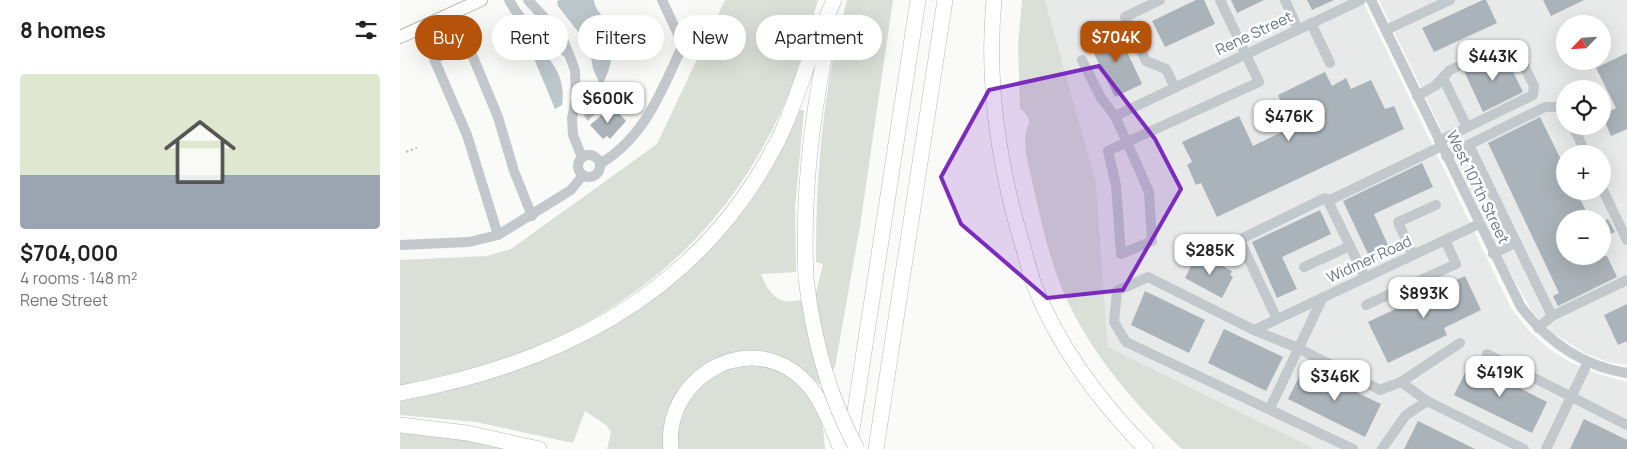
<!DOCTYPE html>
<html lang="en">
<head>
<meta charset="utf-8">
<style>
  :root { --surface:#fff; --page:#f6f6f6; --text:#222; --muted:#767676; --accent:#b45309 }
  body { margin:0; font-family:Manrope,sans-serif; background:var(--page); color:var(--text); height:100vh; display:flex; flex-direction:column; font-size:19px; white-space:nowrap }
  * { box-sizing:border-box; margin:0 }
  p { font-size:16px; color:var(--muted) }
  .icon { flex:none; width:28px; height:28px; fill:none; stroke:currentColor; stroke-width:2; stroke-linecap:round; stroke-linejoin:round }
  .map { position:relative; flex:1; overflow:hidden }
  .drawer { display:flex; flex-direction:column; background:var(--surface); width:400px }
  .drawer>* { flex:none }
  .hud { position:absolute; left:15px; top:15px; width:475px; height:45px; display:flex; gap:10px }
  .needle { width:32px; rotate:245deg }
  .buttons { position:absolute; left:1156px; top:15px; display:grid; gap:10px }
  .buttons a { display:grid; place-items:center; width:55px; height:55px; border-radius:50%; background:var(--surface); box-shadow:0 5px 20px #0002; font-size:25px }
  .price { position:absolute; translate:-50% -42px; padding:0 11px; border-radius:10px; background:#fff; color:#222; font-size:16px; line-height:32px; filter:drop-shadow(0 1px 2px #0008) }
  .price::after { content:''; position:absolute; left:50%; top:30px; width:15px; height:11px; margin-left:-8px; background:inherit; clip-path:polygon(0 0,100% 0,50% 100%) }
  .price.current { background:var(--accent); color:#fff }
  ul { padding:0; list-style:none }
  li { display:grid; align-content:center; gap:10px; height:265px; padding:0 20px }
  li span { display:grid; place-items:center; height:155px; border-radius:5px; color:#555 }
  li>.icon { margin-inline-start:auto }
  span .icon { width:90px; height:90px; fill:#fffc; stroke-width:1 }
  li b { font-size:21px }
  h2 { display:flex; justify-content:space-between; align-items:center; height:60px; padding:0 20px; font-size:21px }
  .tag { padding:0 18px; border-radius:22px; background:var(--surface); box-shadow:0 5px 20px #0002; font-size:18px; line-height:45px }
  .tag.current { background:var(--accent); color:#fff }
  main { display:flex; flex:1; min-height:0 }
  .map>svg:first-child { display:block }
  .built { fill:#e8e9e9; fill-rule:evenodd }
  .green { fill:#dadfd7 }
  .water { fill:#bbc7cb }
  .building { fill:#aab3b9 }
  .lines { fill:none; stroke-linecap:round; stroke-linejoin:round }
  .major-casing { stroke:#b5babe; stroke-width:14 }
  .highway-casing { stroke:#b4b9bd; stroke-width:16 }
  .path { stroke:#bbbfc2; stroke-width:2; stroke-dasharray:2.5 2.5; stroke-linecap:butt }
  .minor { stroke:#c3c8cc; stroke-width:10 }
  .major { stroke:#fff; stroke-width:12 }
  .highway { stroke:#fff; stroke-width:15 }
  .highway-bridge-casing { stroke:#b4b9bd; stroke-width:16; stroke-linecap:butt }
  .highway-bridge { stroke:#fff; stroke-width:15 }
  .marked { fill:#7b2cbf; fill-opacity:0.2; stroke:#7b2cbf; stroke-width:4; stroke-linejoin:round }
  .labels { text-anchor:middle; dominant-baseline:central; stroke-width:5; stroke-linejoin:round; paint-order:stroke }
  .street-label { font-size:15px; fill:#657683; stroke:#fff }
</style>
</head>
<body>
<main>
<section class="drawer">
<h2>8 homes<svg class="icon" aria-label="filters" viewBox="0 0 24 24"><path d="M4 7h16M4 17h16"/><circle cx="9" cy="7" r="2"/><circle cx="15" cy="17" r="2"/></svg></h2>
<ul>
<li><span style="background:linear-gradient(#dfe7d0 65%,#9aa5b1 0)"><svg class="icon" aria-label="home" viewBox="0 0 24 24"><path d="M3 11l9-7 9 7M6 9v11h12V9"/></svg></span><div><b>$704,000</b><p>4 rooms · 148 m²</p><p>Rene Street</p></div></li>
</ul>
</section>
<div class="map">
<svg width="1227" height="449" viewBox="0 0 1227 449">
  <rect width="100%" height="100%" fill="#fafaf8"/>
  <g class="built">
    <polygon points="645,0 962,0 1111,308 1129,331 1149,349 1170,362 1198,374 1227,382 1227,449 915,449 708,347 696,182"/>
    <path d="M979 0H1227V365L1208 362 1185 353 1151 332 1133 313 1108 269ZM1165 24H1202V61H1165ZM1165 89H1202V126H1165ZM1165 154H1202V191H1165ZM1165 219H1202V256H1165Z"/>
  </g>
  <g class="green">
    <path d="M325 0H418C406 39 396 81 378 118 321 237 230 314 106 358 71 370 36 377 0 385V260L87 256 111 249 257 144Z"/>
    <path d="M447 0H493L460 226 435 367 419 384 404 371 334 354 316 359 297 371 282 385 272 402 265 449H207L211 432 206 425 185 411 173 443 76 422 0 415V400C33 392 67 385 99 375 213 340 321 266 378 157 386 142 393 125 400 110H404L395 208 396 272 361 274C373 304 386 306 415 296L423 264 416 262C416 173 423 86 447 0Z"/>
    <path d="M622 0H645L696 182 708 347 915 449H782C735 405 689 352 663 291 645 248 637 200 626 155 626 149 625 143 625 138 627 122 635 122 620 108L618 44Z"/>
    <path d="M343 364 379 369 404 390 422 419 425 449H279C270 404 303 375 343 364Z"/>
    <polygon points="0,433 65,439 115,449 0,449"/>
  </g>
  <g class="water">
    <path d="M160 0H194C195 13 208 18 212 30 217 42 210 72 203 83L200 84 193 69 189 46 158 6 157 1Z"/>
    <path d="M136 52 144 53C158 68 165 84 162 105L155 109 135 61 134 55Z"/>
    <polygon points="194,103 200,109 188,121 184,116"/>
  </g>
  <g class="building">
    <polygon points="796,0 804,0 815,24 765,47 752,21"/>
    <polygon points="831,0 864,0 837,13"/>
    <polygon points="907,0 934,0 912,10"/>
    <polygon points="1083,0 1086,0 1097,23 1034,52 1022,28"/>
    <polygon points="1143,0 1184,0 1151,16"/>
    <polygon points="717,30 742,84 715,97 689,43"/>
    <polygon points="1104,53 1123,92 1083,112 1064,71"/>
    <polygon points="1227,53 1227,129 1211,136 1202,115 1216,108 1196,68"/>
    <polygon points="925,72 932,86 946,78 951,89 971,80 985,109 994,106 1004,129 817,217 801,183 796,185 787,165 792,162 782,142 839,116 853,146 888,129 883,118 887,115 878,95"/>
    <polygon points="209,109 214,115 217,111 226,121 210,139 207,136 203,139 190,125"/>
    <polygon points="1140,117 1165,168 1165,191 1176,191 1188,215 1180,219 1165,219 1165,256 1207,256 1217,277 1158,306 1153,296 1159,293 1088,143"/>
    <polygon points="1022,163 1033,187 974,214 988,245 968,254 943,201"/>
    <polygon points="920,210 931,234 882,257 897,289 877,298 852,242"/>
    <polygon points="1208,219 1215,232 1202,238 1202,222"/>
    <polygon points="800,254 832,271 830,275 833,277 822,298 785,278 795,258 798,259"/>
    <polygon points="1065,276 1081,310 1044,328 1047,335 988,363 968,322"/>
    <polygon points="745,291 805,320 789,353 731,325"/>
    <polygon points="1227,304 1227,341 1218,345 1204,315"/>
    <polygon points="824,329 883,357 866,391 808,363"/>
    <polygon points="1070,363 1147,402 1132,433 1054,395"/>
    <polygon points="904,367 981,404 965,437 888,399"/>
    <polygon points="1184,419 1227,440 1227,449 1170,449"/>
    <polygon points="1018,421 1075,449 1004,449"/>
  </g>
  <g class="lines">
    <g class="major-casing">
      <polyline id="major" points="0,37 81,0"/>
    </g>
    <g class="highway-casing">
      <g id="highway">
        <path d="M594 0C586 82 598 161 621 240 626 255 629 272 635 287 659 347 701 403 746 449"/>
        <path d="M406 278C402 193 412 109 431 26"/>
        <path d="M0 393C159 364 300 292 376 144 390 118 398 90 408 63 416 42 425 21 434 0"/>
        <polyline points="0,425 67,433 139,449"/>
        <polyline points="450,443 518,0"/>
        <path d="M271 449C263 384 338 332 394 372 420 390 429 421 441 449"/>
        <polyline points="476,449 545,0"/>
      </g>
    </g>
    <polyline class="path" points="6,152 17,148"/>
    <g class="minor">
      <path d="M109 0C123 26 141 40 167 52"/>
      <polyline points="128,0 162,37 172,62 175,71 176,99 172,118 173,135 182,157"/>
      <polyline points="760,0 725,17 746,61 766,69 775,88"/>
      <polyline points="885,0 898,29"/>
      <path d="M971 0 1121 307C1148 342 1183 366 1227 373"/>
      <polyline points="911,23 930,63"/>
      <polyline points="986,30 1050,0"/>
      <polyline points="682,60 701,98 715,116 961,0"/>
      <polyline points="1043,78 1067,127"/>
      <polyline points="1017,96 1035,86 1050,70 1106,45 1116,50 1134,86 1133,95 1039,141"/>
      <polyline points="715,116 727,142 708,151 716,185 721,254 752,241 749,192 727,142 859,82 820,0"/>
      <polyline points="1173,126 1186,154"/>
      <polyline points="1069,145 1116,242 1093,254"/>
      <circle cx="189" cy="166" r="11"/>
      <polyline points="1046,156 1145,107 1158,107 1165,111"/>
      <path d="M200 164C246 136 261 91 283 45L262 0"/>
      <polyline points="1202,188 1227,240"/>
      <polyline points="928,201 1042,146"/>
      <polyline points="98,235 67,135 34,59 68,45 98,117 114,171 132,216"/>
      <polyline points="1116,242 1152,316"/>
      <polyline points="0,245 69,242 98,235 171,190 183,175"/>
      <polyline points="1013,255 998,222 1036,205"/>
      <polyline points="904,267 950,246"/>
      <polyline points="966,305 1056,264 1045,240"/>
      <polyline points="877,319 841,243 841,239 925,198 928,201 965,277"/>
      <polyline points="1138,328 1152,316 1227,280"/>
      <polyline points="854,330 898,348 980,390 1001,382 1027,401"/>
      <polyline points="1087,354 1227,425"/>
      <polyline points="1001,382 1060,343"/>
      <polyline points="870,408 923,297"/>
      <polyline points="953,449 726,342 714,322 717,291 748,277 854,330 1079,224"/>
      <polyline points="982,449 1006,415 1027,401 1124,449"/>
      <polyline points="1146,449 1188,362"/>
    </g>
    <use href="#major" class="major"/>
    <use href="#highway" class="highway"/>
    <g class="highway-bridge-casing">
      <path id="highway-bridge" d="M406 278C413 339 428 395 457 449"/>
    </g>
    <use href="#highway-bridge" class="highway-bridge"/>
  </g>
  <path class="marked" d="M699 66 755 139 781 189 723 290 647 298 561 224 541 177 589 90Z"/>
  <g class="labels">
    <g class="street-label">
      <text transform="translate(854 33) rotate(-25)">Rene Street</text>
      <text transform="translate(1078 187) rotate(64)">West 107th Street</text>
      <text transform="translate(969 259) rotate(-25)">Widmer Road</text>
    </g>
  </g>
</svg>
<div class="buttons">
<a><svg class="needle" viewBox="-14 -14 28 28"><path d="M0-13l5 13h-10z" fill="#e53935"/><path d="M0 13l5-13h-10z" fill="#767676"/></svg></a>
<a><svg class="icon" aria-label="locate" viewBox="0 0 24 24"><circle cx="12" cy="12" r="6"/><path d="M12 2v4M12 18v4M2 12h4M18 12h4"/></svg></a>
<a>+</a>
<a>−</a>
</div>
<b class="price current" style="left:716px;top:63px">$704K</b>
<b class="price" style="left:1093px;top:82px">$443K</b>
<b class="price" style="left:208px;top:124px">$600K</b>
<b class="price" style="left:889px;top:142px">$476K</b>
<b class="price" style="left:810px;top:276px">$285K</b>
<b class="price" style="left:1024px;top:319px">$893K</b>
<b class="price" style="left:1100px;top:398px">$419K</b>
<b class="price" style="left:935px;top:402px">$346K</b>
<div class="hud">
<a class="tag current">Buy</a>
<a class="tag">Rent</a>
<a class="tag">Filters</a>
<a class="tag">New</a>
<a class="tag">Apartment</a>
</div>
</div>
</main>
</body>
</html>
